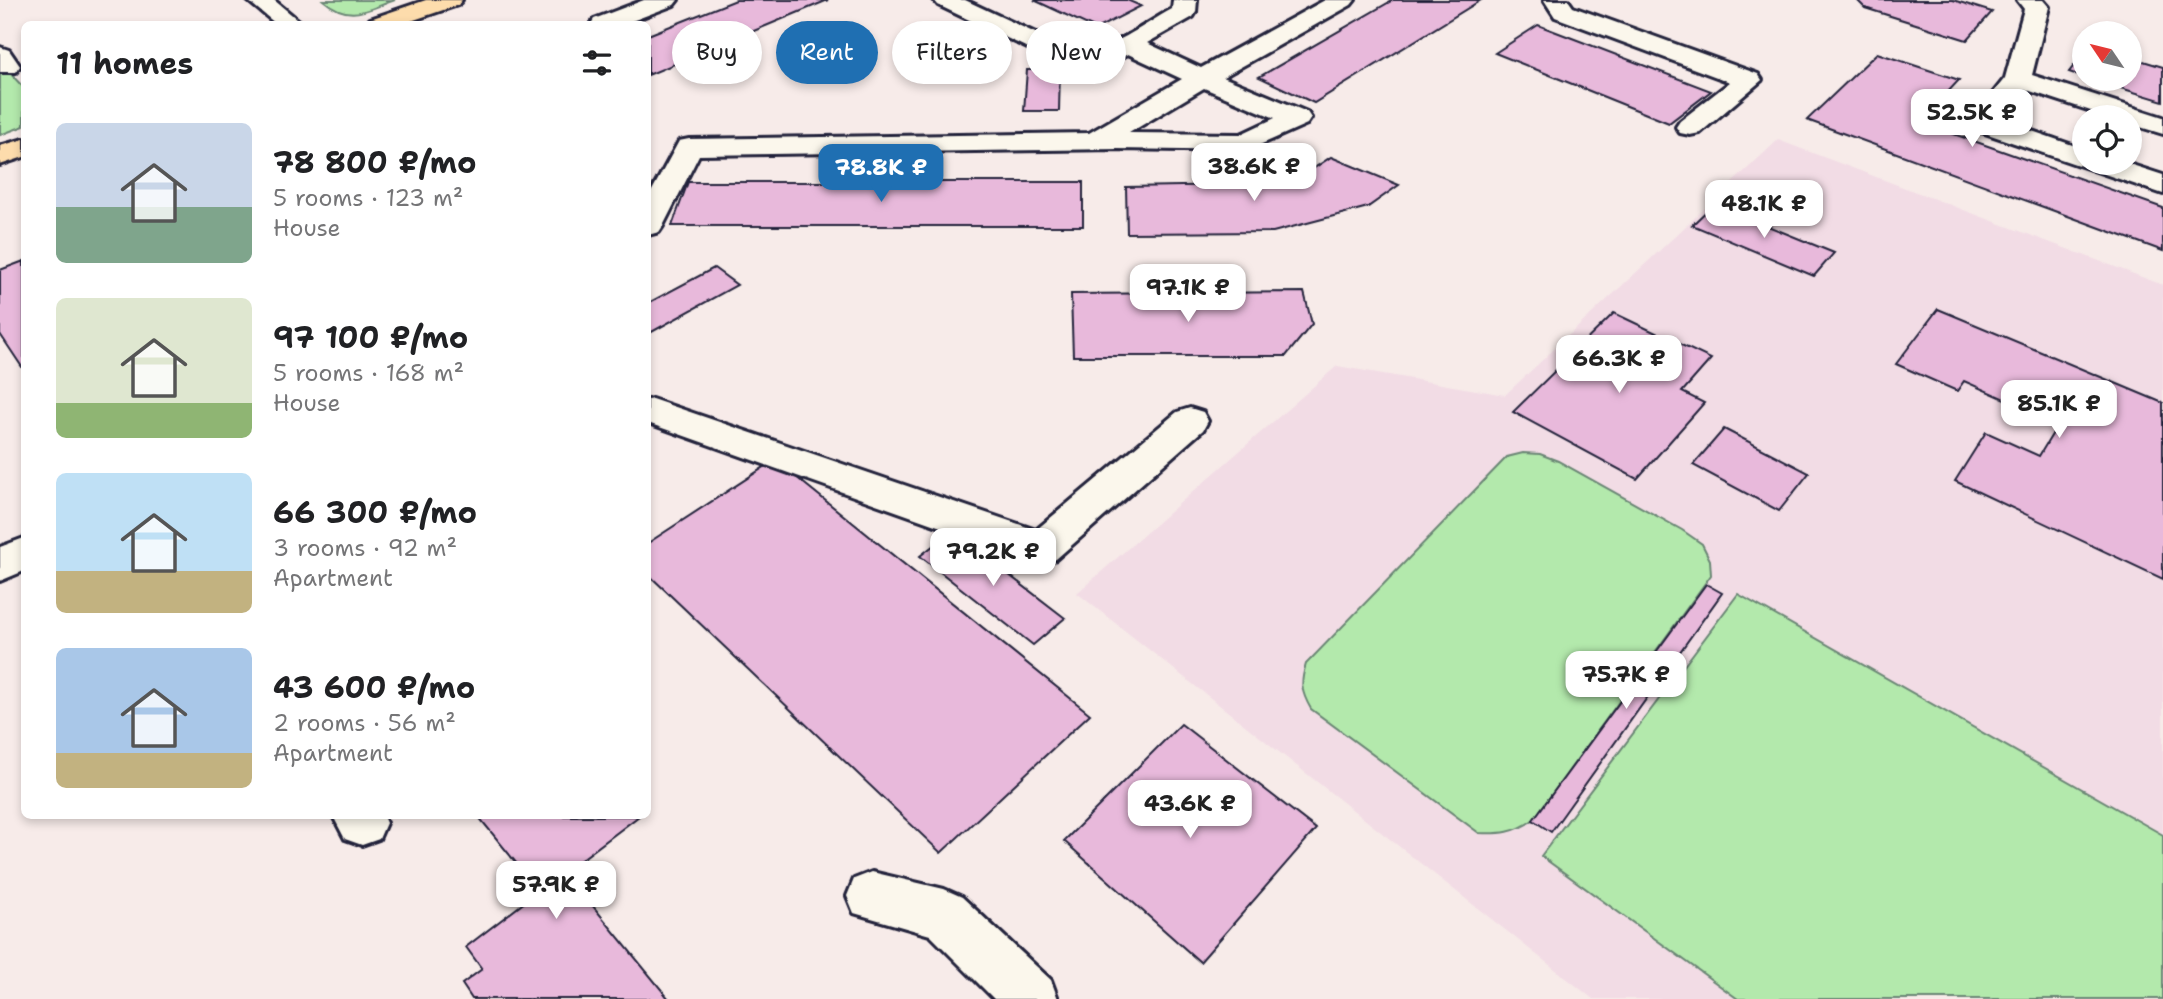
<!DOCTYPE html>
<html lang="en">
<head>
<meta charset="utf-8">
<style>
  :root { --surface:#fff; --page:#f2f2f2; --text:#202124; --muted:#757577; --accent:#1f6fb2 }
  body { margin:0; font-family:"Shantell Sans",sans-serif; background:var(--page); color:var(--text); height:100vh; display:flex; flex-direction:column; font-size:26px; white-space:nowrap }
  * { box-sizing:border-box; margin:0 }
  p { font-size:23px; color:var(--muted) }
  .icon { flex:none; width:38px; height:38px; fill:none; stroke:currentColor; stroke-width:2; stroke-linecap:round; stroke-linejoin:round }
  .map { position:relative; flex:1; overflow:hidden }
  .side { position:absolute; left:21px; top:21px; width:630px; height:798px; display:flex; flex-direction:column; background:var(--surface); border-radius:10px; box-shadow:0 4px 10px #0003 }
  .side>* { flex:none }
  .hud { position:absolute; left:672px; top:21px; width:665px; height:63px; display:flex; gap:14px }
  .needle { width:46px; rotate:305deg }
  .tools { position:absolute; left:2072px; top:21px; display:grid; gap:14px }
  .tools a { display:grid; place-items:center; width:70px; height:70px; border-radius:50%; background:var(--surface); box-shadow:0 4px 10px #0003; font-size:35px }
  .price { position:absolute; translate:-50% -60px; padding:0 16px; border-radius:14px; background:#fff; color:#222; font-size:23px; line-height:46px; filter:drop-shadow(0 2px 4px #0008) }
  .price::after { content:''; position:absolute; left:50%; top:42px; width:21px; height:16px; margin-left:-10px; background:inherit; clip-path:polygon(0 0,100% 0,50% 100%) }
  .price.selected { background:var(--accent); color:#fff }
  ul { padding:0; list-style:none }
  li { display:flex; align-items:center; gap:21px; height:175px; padding:0 35px }
  li span { display:grid; place-items:center; flex:none; width:196px; height:140px; border-radius:10px; color:#555 }
  li>.icon { margin-inline-start:auto }
  span .icon { width:84px; height:84px; fill:#fffc; stroke-width:1 }
  li b { font-size:30px }
  h2 { display:flex; justify-content:space-between; align-items:center; height:84px; padding:0 35px; font-size:30px }
  .pill { padding:0 24px; border-radius:32px; background:var(--surface); box-shadow:0 4px 10px #0003; font-size:24px; line-height:63px }
  .pill.selected { background:var(--accent); color:#fff }
  .map>svg:first-child { display:block }
  .built { fill:#f2dce5 }
  .green { fill:#b3e9ac; stroke:#6a8674; stroke-width:2 }
  .building { fill:#e8b9db; stroke:#22223b; stroke-width:2 }
  .lines { fill:none; stroke-linecap:round; stroke-linejoin:round }
  .minor-casing { stroke:#22223b; stroke-width:6 }
  .major-casing { stroke:#22223b; stroke-width:6 }
  .minor { fill:#fbf7ec; fill-rule:evenodd }
  .major { fill:#fddcac; fill-rule:evenodd }
</style>
</head>
<body>
<div class="map">
<svg width="2163" height="999" viewBox="0 0 2163 999">
  <rect width="100%" height="100%" fill="#f7ebe9"/>
  <filter id="ink" filterUnits="userSpaceOnUse"><feTurbulence type="fractalNoise" baseFrequency=".0143" numOctaves="2"/><feDisplacementMap in="SourceGraphic" scale="14" xChannelSelector="R" yChannelSelector="G"/><feConvolveMatrix kernelMatrix="1 2 1 2 8 2 1 2 1" color-interpolation-filters="sRGB"/></filter>
  <g filter="url(#ink)">
    <polygon class="built" points="1778,140 2163,285 2163,999 1593,999 1077,593 1337,366 1505,395"/>
    <g class="green">
      <path d="M323 0H395C366 10 350 23 323 0Z"/>
      <polygon points="8,71 24,88 24,126 0,135 0,74"/>
      <path d="M1523 453 1540 454 1558 461 1682 530 1702 544 1710 560 1711 575 1533 820C1515 833 1501 834 1479 833L1311 709C1301 692 1300 683 1306 664L1507 457Z"/>
      <polygon points="1738,594 2163,835 2163,999 1738,999 1541,856"/>
    </g>
    <g class="building">
      <polygon points="736,0 828,0 648,75 648,35"/>
      <polygon points="1034,0 1127,0 1141,6 1096,29"/>
      <polygon points="1393,0 1481,0 1314,103 1259,77"/>
      <polygon points="1857,0 1953,0 1992,12 1967,40 1865,8"/>
      <polygon points="1538,25 1711,91 1669,123 1495,53"/>
      <polygon points="825,52 820,78 802,78 808,53"/>
      <polygon points="1877,53 1959,80 1920,122 2163,208 2163,251 1807,120"/>
      <polygon points="2084,53 2084,77 2069,72"/>
      <polygon points="2130,57 2163,67 2163,101 2091,79 2130,79"/>
      <polygon points="1027,70 1060,70 1059,111 1024,111"/>
      <polygon points="1331,157 1399,185 1368,207 1273,232 1127,233 1126,187 1290,184"/>
      <polygon points="688,182 1083,182 1083,226 672,226"/>
      <polygon points="1714,204 1834,253 1814,276 1692,225"/>
      <polygon points="24,261 24,370 0,334 0,270"/>
      <polygon points="714,268 737,285 648,334 648,303"/>
      <polygon points="1304,292 1312,324 1286,356 1073,356 1071,294"/>
      <polygon points="1938,309 2163,403 2163,579 1955,481 1986,432 2039,456 2059,423 1964,381 1957,391 1896,364"/>
      <polygon points="1614,313 1711,359 1682,392 1704,403 1637,479 1513,412"/>
      <polygon points="1724,429 1809,473 1779,511 1693,465"/>
      <polygon points="775,460 1090,714 941,853 648,574 648,543"/>
      <polygon points="952,531 1065,618 1033,645 920,556"/>
      <polygon points="1706,584 1722,593 1551,832 1533,820"/>
      <polygon points="1181,724 1316,829 1200,962 1064,841"/>
      <polygon points="478,816 639,816 565,872 669,999 472,999 462,984 482,969 466,947 539,891"/>
    </g>
    <g class="lines">
      <g class="minor-casing">
        <g id="minor">
          <polygon points="247,0 274,0 303,24 276,24"/>
          <polygon points="644,0 678,0 674,5 624,24 591,24 594,19"/>
          <path d="M934 0H965L1078 53C1111 50 1143 25 1172 9L1173 0H1197L1196 12 1193 17 1147 43 1201 68 1325 0H1355L1351 5 1223 77 1307 112 1311 118 1307 124 1246 151 1118 149 699 155 663 226 659 232 648 235V198L679 141 689 139 1089 133 1182 79 1128 54C1108 64 1088 72 1065 66L938 5ZM1204 88 1275 118 1241 134 1129 133Z"/>
          <polygon points="1544,0 1568,0 1573,7 1758,74 1762,80 1700,133 1690,135 1680,133 1676,127 1680,121 1730,82 1555,17"/>
          <polygon points="2017,0 2043,0 2049,7 2032,75 2163,117 2163,134 2130,124 2130,117 2109,117 2024,89 2000,120 2084,149 2084,163 2126,163 2163,175 2163,194 1973,129 1969,123 2005,78 2024,9"/>
          <polygon points="0,47 9,50 20,66 16,72 0,72"/>
          <polygon points="652,399 1036,530 1177,412 1190,408 1203,412 1208,421 1203,430 1056,559 1042,563 648,423 648,400"/>
          <polygon points="24,538 24,571 0,581 0,547"/>
          <polygon points="333,816 383,816 386,823 379,839 362,845 345,839"/>
          <polygon points="872,872 944,889 962,897 1051,980 1058,999 994,999 930,935 854,913 847,896 854,879"/>
        </g>
      </g>
      <g class="major-casing">
        <g id="major">
          <polygon points="426,0 462,0 458,5 402,24 367,24 370,19"/>
          <polygon points="24,139 24,157 0,165 0,146"/>
        </g>
      </g>
      <use href="#minor" class="minor"/>
      <use href="#major" class="major"/>
    </g>
  </g>
</svg>
<div class="tools">
<a><svg class="needle" viewBox="-14 -14 28 28"><path d="M0-13l5 13h-10z" fill="#e53935"/><path d="M0 13l5-13h-10z" fill="#757577"/></svg></a>
<a><svg class="icon" aria-label="locate" viewBox="0 0 24 24"><circle cx="12" cy="12" r="6"/><path d="M12 2v4M12 18v4M2 12h4M18 12h4"/></svg></a>
</div>
<b class="price" style="left:1972px;top:149px">52.5K ₽</b>
<b class="price" style="left:1254px;top:203px">38.6K ₽</b>
<b class="price selected" style="left:881px;top:204px">78.8K ₽</b>
<b class="price" style="left:1764px;top:240px">48.1K ₽</b>
<b class="price" style="left:1188px;top:324px">97.1K ₽</b>
<b class="price" style="left:1619px;top:395px">66.3K ₽</b>
<b class="price" style="left:2059px;top:440px">85.1K ₽</b>
<b class="price" style="left:993px;top:588px">79.2K ₽</b>
<b class="price" style="left:1626px;top:711px">75.7K ₽</b>
<b class="price" style="left:1190px;top:840px">43.6K ₽</b>
<b class="price" style="left:556px;top:921px">57.9K ₽</b>
<div class="hud">
<a class="pill">Buy</a>
<a class="pill selected">Rent</a>
<a class="pill">Filters</a>
<a class="pill">New</a>
</div>
<section class="side">
<h2>11 homes<svg class="icon" aria-label="filters" viewBox="0 0 24 24"><path d="M4 7h16M4 17h16"/><circle cx="9" cy="7" r="2"/><circle cx="15" cy="17" r="2"/></svg></h2>
<ul>
<li><span style="background:linear-gradient(#c9d6e8 60%,#7fa58c 0)"><svg class="icon" aria-label="home" viewBox="0 0 24 24"><path d="M3 11l9-7 9 7M6 9v11h12V9"/></svg></span><div><b>78 800 ₽/mo</b><p>5 rooms · 123 m²</p><p>House</p></div></li>
<li><span style="background:linear-gradient(#dfe7d0 75%,#8fb573 0)"><svg class="icon" aria-label="home" viewBox="0 0 24 24"><path d="M3 11l9-7 9 7M6 9v11h12V9"/></svg></span><div><b>97 100 ₽/mo</b><p>5 rooms · 168 m²</p><p>House</p></div></li>
<li><span style="background:linear-gradient(#bfe0f5 70%,#c2b280 0)"><svg class="icon" aria-label="home" viewBox="0 0 24 24"><path d="M3 11l9-7 9 7M6 9v11h12V9"/></svg></span><div><b>66 300 ₽/mo</b><p>3 rooms · 92 m²</p><p>Apartment</p></div></li>
<li><span style="background:linear-gradient(#a9c7e8 75%,#c2b280 0)"><svg class="icon" aria-label="home" viewBox="0 0 24 24"><path d="M3 11l9-7 9 7M6 9v11h12V9"/></svg></span><div><b>43 600 ₽/mo</b><p>2 rooms · 56 m²</p><p>Apartment</p></div></li>
</ul>
</section>
</div>
</body>
</html>
